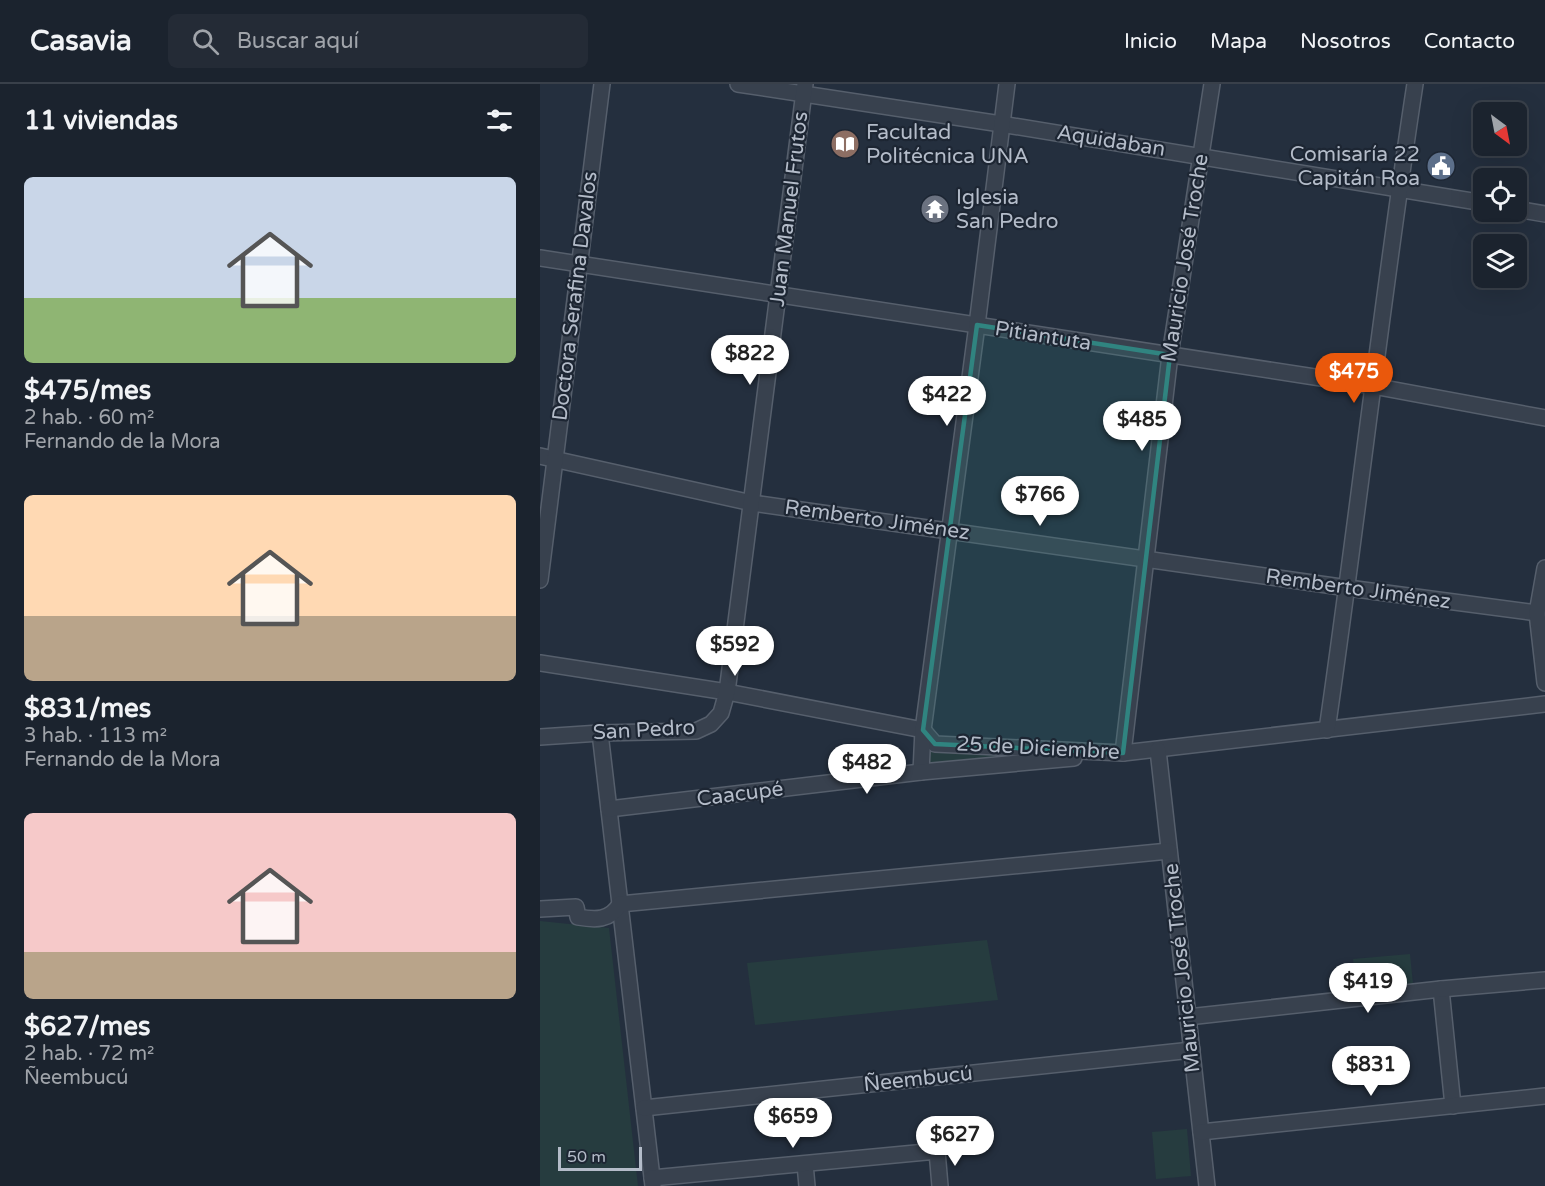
<!DOCTYPE html>
<html lang="es">
<head>
<meta charset="utf-8">
<style>
  :root { --surface:#1b232e; --page:#242b36; --text:#f1f3f6; --muted:#a0a4aa; --line:#39404a; --accent:#ea580c }
  body { margin:0; font-family:"Varela Round",sans-serif; background:var(--page); color:var(--text); height:100vh; display:flex; flex-direction:column; font-size:22px; white-space:nowrap }
  * { box-sizing:border-box; margin:0 }
  p { font-size:20px; color:var(--muted) }
  .icon { flex:none; width:33px; height:33px; fill:none; stroke:currentColor; stroke-width:2; stroke-linecap:round; stroke-linejoin:round }
  .map { position:relative; flex:1; overflow:hidden }
  .side { display:flex; flex-direction:column; background:var(--surface); width:540px }
  .side>* { flex:none }
  .needle { width:39px; rotate:148deg }
  .buttons { position:absolute; left:933px; top:18px; display:grid; gap:12px }
  .buttons a { display:grid; place-items:center; width:54px; height:54px; border-radius:9px; background:var(--surface); box-shadow:0 6px 24px #0002,0 0 0 2px var(--line); font-size:30px }
  .scale { position:absolute; left:18px; bottom:15px; width:84px; box-sizing:border-box; padding-left:6px; border:3px solid #b4bcc9; border-top:0; font-size:16px; line-height:21px; white-space:nowrap; color:#b4bcc9; -webkit-text-stroke:4px #1d2633; paint-order:stroke }
  .price { position:absolute; translate:-50% -51px; padding:0 14px; border-radius:21px; background:#fff; color:#222; font-size:20px; line-height:39px; filter:drop-shadow(0 2px 3px #0008) }
  .price::after { content:''; position:absolute; left:50%; top:36px; width:18px; height:14px; margin-left:-9px; background:inherit; clip-path:polygon(0 0,100% 0,50% 100%) }
  .price.on { background:var(--accent); color:#fff }
  ul { padding:0; list-style:none }
  li { display:grid; align-content:center; gap:12px; height:318px; padding:0 24px }
  li span { display:grid; place-items:center; height:186px; border-radius:9px; color:#555 }
  li>.icon { margin-inline-start:auto }
  span .icon { width:108px; height:108px; fill:#fffc; stroke-width:1 }
  li b { font-size:26px }
  h2 { display:flex; justify-content:space-between; align-items:center; height:72px; padding:0 24px; font-size:26px }
  header { display:flex; align-items:center; gap:36px; box-sizing:border-box; height:84px; padding:0 30px; background:var(--surface); border-bottom:2px solid var(--line) }
  header strong { font-size:28px }
  nav { display:flex; gap:33px; margin-inline-start:auto; font-size:21px }
  .search { width:420px; height:54px; background:var(--page); display:flex; align-items:center; gap:15px; box-sizing:border-box; padding:0 21px; border-radius:9px; color:var(--muted); font-size:22px }
  main { display:flex; flex:1; min-height:0 }
  .map>svg:first-child { display:block }
  .green { fill:#263c3f }
  .lines { fill:none; stroke-linecap:round; stroke-linejoin:round }
  .minor-casing { stroke:#565f6c; stroke-width:18 }
  .minor { stroke:#38414e; stroke-width:15 }
  .marked { fill:#308480; fill-opacity:0.2; stroke:#308480; stroke-width:4.5; stroke-linejoin:round }
  .labels { text-anchor:middle; dominant-baseline:central; stroke-width:4.5; stroke-linejoin:round; paint-order:stroke }
  .poi-label { font-size:21px; fill:#b4bcc9; stroke:#1d2633; text-anchor:start }
  .street-label { font-size:21px; fill:#b4bcc9; stroke:#1d2633 }
</style>
</head>
<body>
<header>
<strong>Casavia</strong>
<div class="search"><svg class="icon" aria-label="search" viewBox="0 0 24 24"><circle cx="10" cy="10" r="6"/><path d="M15 15l6 6"/></svg>Buscar aquí</div>
<nav><a>Inicio</a><a>Mapa</a><a>Nosotros</a><a>Contacto</a></nav>
</header>
<main>
<section class="side">
<h2>11 viviendas<svg class="icon" aria-label="filters" viewBox="0 0 24 24"><path d="M4 7h16M4 17h16"/><circle cx="9" cy="7" r="2"/><circle cx="15" cy="17" r="2"/></svg></h2>
<ul>
<li><span style="background:linear-gradient(#c9d6e8 65%,#8fb573 0)"><svg class="icon" aria-label="home" viewBox="0 0 24 24"><path d="M3 11l9-7 9 7M6 9v11h12V9"/></svg></span><div><b>$475/mes</b><p>2 hab. · 60 m²</p><p>Fernando de la Mora</p></div></li>
<li><span style="background:linear-gradient(#ffd9b3 65%,#b9a48a 0)"><svg class="icon" aria-label="home" viewBox="0 0 24 24"><path d="M3 11l9-7 9 7M6 9v11h12V9"/></svg></span><div><b>$831/mes</b><p>3 hab. · 113 m²</p><p>Fernando de la Mora</p></div></li>
<li><span style="background:linear-gradient(#f6c9c9 75%,#b9a48a 0)"><svg class="icon" aria-label="home" viewBox="0 0 24 24"><path d="M3 11l9-7 9 7M6 9v11h12V9"/></svg></span><div><b>$627/mes</b><p>2 hab. · 72 m²</p><p>Ñeembucú</p></div></li>
</ul>
</section>
<div class="map">
<svg width="1005" height="1102" viewBox="0 0 1005 1102">
  <rect width="100%" height="100%" fill="#242f3e"/>
  <g class="green">
    <polygon points="388,667 520,669 388,682"/>
    <polygon points="0,837 69,844 98,1102 0,1102"/>
    <polygon points="447,856 458,916 215,941 207,879"/>
    <polygon points="870,870 873,900 816,905 813,875"/>
    <polygon points="647,1045 651,1092 616,1095 612,1048"/>
  </g>
  <g class="lines">
    <g class="minor-casing">
      <g id="minor">
        <polyline points="198,0 461,40 944,119"/>
        <polyline points="976,125 1005,130"/>
        <polyline points="0,174 833,302 1005,334"/>
        <polyline points="0,372 212,419 808,504 997,529"/>
        <polyline points="1005,484 997,529 1005,599"/>
        <polyline points="0,496 62,0"/>
        <polyline points="0,579 187,608 383,646 395,660 583,669 1005,620"/>
        <path d="M787 646C818 431 842 215 875 0"/>
        <polyline points="60,649 113,1102"/>
        <polyline points="0,653 60,649 156,647 171,640 181,629 187,608 265,0"/>
        <polyline points="618,666 667,1102"/>
        <polyline points="583,669 630,271 672,0"/>
        <polyline points="381,688 383,646 437,241 467,0"/>
        <polyline points="69,725 381,688 534,674"/>
        <path d="M0 825 36 823 38 833C55 836 70 837 80 820L629 767"/>
        <polyline points="901,905 913,1022"/>
        <polyline points="648,933 901,905 1005,896"/>
        <polyline points="104,1024 652,966"/>
        <polyline points="661,1048 1005,1012"/>
        <polyline points="265,1080 267,1102"/>
        <polyline points="112,1094 397,1067 400,1102"/>
      </g>
    </g>
    <use href="#minor" class="minor"/>
  </g>
  <path class="marked" d="M437 241 630 271 583 669 395 660 383 646Z"/>
  <defs>
    <g id="library-disc" transform="scale(1.5)"><circle r="9.5" fill="#8d6e63" stroke="#1d2633"/><path d="M-6-4Q-3-5.5-.7-3.5V5Q-3 3-6 4ZM6-4Q3-5.5 .7-3.5V5Q3 3 6 4Z" fill="#fff"/></g>
    <g id="civic-disc" transform="scale(1.5)"><circle r="9.5" fill="#5c6f8a" stroke="#1d2633"/><path d="M-.6-6.5H3V-4.5H.6V-3L4-1V1h2V6H-6V1h2V-1L-.6-3ZM-1.2 2.5V6h2.4V2.5Z" fill="#fff"/></g>
    <g id="temple-disc" transform="scale(1.5)"><circle r="9.5" fill="#6b7280" stroke="#1d2633"/><path d="M0-6L5-2H3V0L6.5 2.5H4V6H1.5V3h-3V6H-4V2.5H-6.5L-3 0V-2H-5Z" fill="#fff"/></g>
  </defs>
  <g fill-rule="evenodd">
    <use href="#library-disc" x="305" y="60"/>
    <use href="#civic-disc" x="901" y="82"/>
    <use href="#temple-disc" x="395" y="125"/>
  </g>
  <g class="labels">
    <g class="poi-label">
      <text x="326" y="48">Facultad<tspan x="326" dy="24">Politécnica UNA</tspan></text>
      <text x="880" y="70" text-anchor="end">Comisaría 22<tspan x="880" dy="24">Capitán Roa</tspan></text>
      <text x="416" y="113">Iglesia<tspan x="416" dy="24">San Pedro</tspan></text>
    </g>
    <g class="street-label">
      <text transform="translate(571 57) rotate(9)">Aquidaban</text>
      <text transform="translate(249 125) rotate(-83)">Juan Manuel Frutos</text>
      <text transform="translate(645 174) rotate(-81)">Mauricio José Troche</text>
      <text transform="translate(35 212) rotate(-83)">Doctora Serafina Davalos</text>
      <text transform="translate(503 252) rotate(9)">Pitiantuta</text>
      <text transform="translate(337 436) rotate(8)">Remberto Jiménez</text>
      <text transform="translate(818 505) rotate(8)">Remberto Jiménez</text>
      <text transform="translate(104 646) rotate(-3)">San Pedro</text>
      <text transform="translate(498 664) rotate(3)">25 de Diciembre</text>
      <text transform="translate(200 710) rotate(-7)">Caacupé</text>
      <text transform="translate(642 884) rotate(-96)">Mauricio José Troche</text>
      <text transform="translate(378 995) rotate(-6)">Ñeembucú</text>
    </g>
  </g>
</svg>
<div class="buttons">
<a><svg class="needle" viewBox="-14 -14 28 28"><path d="M0-13l5 13h-10z" fill="#e53935"/><path d="M0 13l5-13h-10z" fill="#a0a4aa"/></svg></a>
<a><svg class="icon" aria-label="locate" viewBox="0 0 24 24"><circle cx="12" cy="12" r="6"/><path d="M12 2v4M12 18v4M2 12h4M18 12h4"/></svg></a>
<a><svg class="icon" aria-label="layers" viewBox="0 0 24 24"><path d="M12 4l9 5-9 5-9-5zM3 14l9 5 9-5"/></svg></a>
</div>
<div class="scale">50 m</div>
<b class="price" style="left:210px;top:302px">$822</b>
<b class="price on" style="left:814px;top:320px">$475</b>
<b class="price" style="left:407px;top:343px">$422</b>
<b class="price" style="left:602px;top:368px">$485</b>
<b class="price" style="left:500px;top:443px">$766</b>
<b class="price" style="left:195px;top:593px">$592</b>
<b class="price" style="left:327px;top:711px">$482</b>
<b class="price" style="left:828px;top:930px">$419</b>
<b class="price" style="left:831px;top:1013px">$831</b>
<b class="price" style="left:253px;top:1065px">$659</b>
<b class="price" style="left:415px;top:1083px">$627</b>
</div>
</main>
</body>
</html>
